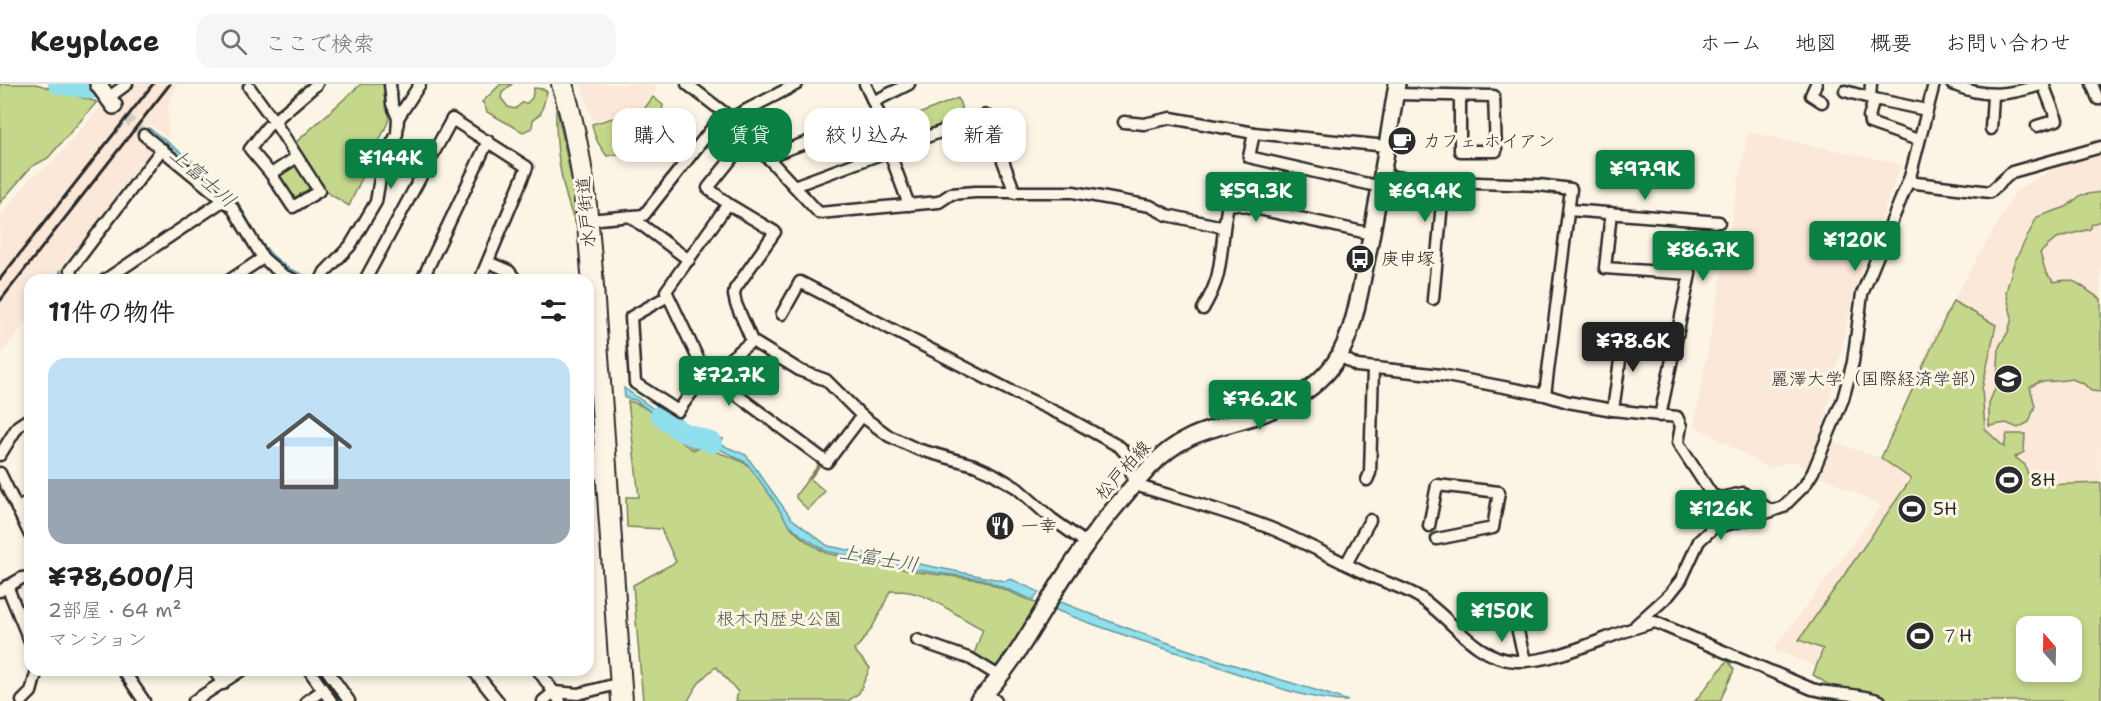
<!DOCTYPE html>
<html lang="ja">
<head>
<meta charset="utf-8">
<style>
  :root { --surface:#fff; --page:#f6f6f6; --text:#222; --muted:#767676; --line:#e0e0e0; --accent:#0b8043 }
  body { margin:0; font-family:"Shantell Sans","Klee One",sans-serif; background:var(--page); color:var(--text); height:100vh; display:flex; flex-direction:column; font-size:22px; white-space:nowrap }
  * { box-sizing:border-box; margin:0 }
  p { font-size:20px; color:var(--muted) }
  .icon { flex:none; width:33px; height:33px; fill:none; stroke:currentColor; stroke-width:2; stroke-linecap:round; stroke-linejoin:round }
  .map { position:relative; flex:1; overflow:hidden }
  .panel { position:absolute; left:24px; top:190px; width:570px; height:402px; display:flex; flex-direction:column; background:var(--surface); border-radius:18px; box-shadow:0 3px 9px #0003 }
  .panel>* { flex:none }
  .hud { position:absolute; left:612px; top:24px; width:570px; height:54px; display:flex; gap:12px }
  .needle { width:39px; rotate:340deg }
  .buttons { position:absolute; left:2016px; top:532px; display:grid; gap:12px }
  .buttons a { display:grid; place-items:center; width:66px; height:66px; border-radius:12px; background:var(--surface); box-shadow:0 3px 9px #0003; font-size:30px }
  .price { position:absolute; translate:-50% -51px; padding:0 14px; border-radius:6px; background:var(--accent); color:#fff; font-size:20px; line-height:39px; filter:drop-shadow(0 2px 3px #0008) }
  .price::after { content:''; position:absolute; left:50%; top:36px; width:18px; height:14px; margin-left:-9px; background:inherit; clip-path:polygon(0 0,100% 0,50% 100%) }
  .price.selected { background:#222; color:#fff }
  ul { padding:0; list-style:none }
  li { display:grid; align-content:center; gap:12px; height:318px; padding:0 24px }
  li span { display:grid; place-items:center; height:186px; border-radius:18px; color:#555 }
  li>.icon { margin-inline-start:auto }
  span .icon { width:108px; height:108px; fill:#fffc; stroke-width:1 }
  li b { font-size:26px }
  h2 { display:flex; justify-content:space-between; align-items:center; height:72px; padding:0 24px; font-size:26px }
  .chip { padding:0 21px; border-radius:18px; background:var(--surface); box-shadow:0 3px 9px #0003; font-size:21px; line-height:54px }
  .chip.selected { background:var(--accent); color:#fff }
  header { display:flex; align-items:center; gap:36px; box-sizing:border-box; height:84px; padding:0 30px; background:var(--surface); border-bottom:2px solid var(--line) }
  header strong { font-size:28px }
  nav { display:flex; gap:33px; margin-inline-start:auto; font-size:21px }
  .search { width:420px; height:54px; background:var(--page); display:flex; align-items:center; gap:15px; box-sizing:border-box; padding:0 21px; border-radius:18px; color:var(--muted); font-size:22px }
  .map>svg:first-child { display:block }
  .built { fill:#fbe8d8; fill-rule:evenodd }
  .green { fill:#c5d78b; stroke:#78815b; stroke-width:1.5; fill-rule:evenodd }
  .water { fill:#8fdfec; stroke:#67979f; stroke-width:1.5 }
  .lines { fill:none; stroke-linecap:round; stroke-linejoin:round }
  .stream { stroke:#67979f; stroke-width:3 }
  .river { stroke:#8fdfec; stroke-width:20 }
  .street-tunnel { stroke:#d2cdc0; stroke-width:10; stroke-dasharray:10 5; stroke-linecap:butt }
  .street-casing { stroke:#2b2b2b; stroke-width:15 }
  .secondary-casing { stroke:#2b2b2b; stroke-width:20 }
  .highway-casing { stroke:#2b2b2b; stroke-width:24 }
  .street { stroke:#fcf5e5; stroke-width:10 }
  .secondary { stroke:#fcf5e5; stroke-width:15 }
  .highway { stroke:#fcf5e5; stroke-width:20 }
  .rail { stroke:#2b2b2b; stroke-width:3 }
  .labels { text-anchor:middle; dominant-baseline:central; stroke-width:6; stroke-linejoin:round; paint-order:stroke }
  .poi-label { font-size:18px; fill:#2b2b2b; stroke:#fcf5e5; text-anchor:start }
  .street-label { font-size:18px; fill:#2b2b2b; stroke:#fcf5e5 }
  .park-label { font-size:18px; fill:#525643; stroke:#fcf5e5 }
  .water-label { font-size:20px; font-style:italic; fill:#44585b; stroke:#fcf5e5 }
</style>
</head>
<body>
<header>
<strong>Keyplace</strong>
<div class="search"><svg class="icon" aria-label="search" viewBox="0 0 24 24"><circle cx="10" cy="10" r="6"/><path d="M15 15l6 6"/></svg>ここで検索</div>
<nav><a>ホーム</a><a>地図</a><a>概要</a><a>お問い合わせ</a></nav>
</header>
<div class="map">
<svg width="2101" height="617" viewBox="0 0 2101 617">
  <rect width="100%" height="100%" fill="#fcf5e5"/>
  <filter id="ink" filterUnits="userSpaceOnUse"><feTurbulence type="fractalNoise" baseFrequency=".0167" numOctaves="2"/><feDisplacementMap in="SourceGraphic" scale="12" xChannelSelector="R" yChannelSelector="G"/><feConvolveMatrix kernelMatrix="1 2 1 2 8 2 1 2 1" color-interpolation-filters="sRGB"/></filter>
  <g filter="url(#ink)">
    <g class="built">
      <polygon points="135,0 177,0 168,21 168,54 150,40 138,56 154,66 73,177 66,178 53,196 30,196 30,233 0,272 0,133 30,95 52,79 105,18 118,18"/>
      <polygon points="581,0 651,0 658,5 642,23 593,37"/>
      <path d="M1748 48 1901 80 1855 207 1820 354 1881 374 1934 249 2016 107 2101 57V617H1909L1773 566 1881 422 1793 377 1768 384 1694 341ZM2026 543H2072V588H2026Z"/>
    </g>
    <g class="green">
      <polygon points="0,0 36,0 97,18 48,74 31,83 0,119"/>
      <polygon points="361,0 386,0 390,28 388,38 349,122 323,106 294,60"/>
      <polygon points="501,0 512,0 502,9 501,14 508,23 515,25 522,19 527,19 532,14 534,4 543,5 547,8 541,29 533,36 532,44 523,48 487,28 484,20 482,18"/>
      <path d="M653 13 663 21C662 39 649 55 636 65 630 70 615 70 607 72 599 61 594 54 592 40L644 25Z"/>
      <polygon points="958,14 965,34 904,58 897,39"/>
      <path d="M556 21 572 98 576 141C560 102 555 62 556 21Z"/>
      <polygon points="294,79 313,105 295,118 278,90"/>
      <path d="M2101 108V137L2092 140 2090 145 2057 154 2040 169 2046 189 2054 198C2077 191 2082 205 2101 215V308L2091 307 2084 300 2072 295 2058 297 2039 298 2030 303 2035 322 2029 338 2018 344 2006 339 1989 342V319L1997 300 1999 263 2008 248 2012 234 2006 208 2014 179 2037 133 2066 123 2081 111Z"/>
      <path d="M1953 217 1996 241 1982 305 1985 345 2004 363 2007 350H2025L2024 368 2015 373 2025 381 2030 397 2044 401 2101 399V617H1855L1813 591 1823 565 1799 556 1911 395 1881 374ZM2026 543H2072V588H2026Z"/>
      <path d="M628 317C644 320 658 334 671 344V351L693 366 701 363C716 368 736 373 749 382 769 399 777 424 792 444 801 455 814 462 826 469L917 488 982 496 1040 521 995 585 973 573 983 545C958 534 936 513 909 508 903 507 896 507 890 507 881 528 871 550 854 566L870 584 859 609 848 617H736L738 608 716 583C702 593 696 602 688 617H643L633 501 676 478 661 445 627 443 626 413H639Z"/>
      <polygon points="684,339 723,355 712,366 701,360 694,364 673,351"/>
      <polygon points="820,379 821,380 810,395 825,407 808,426 796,414 796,411"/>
      <polygon points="1728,576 1734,586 1720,617 1695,617"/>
    </g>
    <g class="water">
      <polygon points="149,44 191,76 238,118 260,157 272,171 288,184 306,192 304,196 289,189 269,175 244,136 146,47"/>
      <polygon points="624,304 678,342 684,343 680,350 635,316 625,314"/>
      <polygon points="691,348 746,371 791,434 828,462 1005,497 1011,495 1039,508 1033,516 983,495 917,486 826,467 802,452 787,438 770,411 747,379 704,357 689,352"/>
      <path d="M1056 516C1121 543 1188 567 1256 588 1287 598 1318 606 1348 617 1303 617 1247 592 1203 577 1152 560 1101 545 1051 524Z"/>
    </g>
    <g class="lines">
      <g class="stream">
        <polyline points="60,187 63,196"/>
        <polyline points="318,586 340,617"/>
      </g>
      <g class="river">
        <polyline points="58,0 92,5"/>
        <polyline points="660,331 680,347 713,359"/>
      </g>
      <polyline class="street-tunnel" points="114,22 144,51"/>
      <g class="street-casing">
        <g id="street">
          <polyline points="687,0 731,34 819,129 939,118 951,110 975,108 1073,108 1150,122 1167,131 1223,143"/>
          <polyline points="1816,0 1811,11 1822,18"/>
          <polyline points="1871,0 1870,14 1926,26"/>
          <path d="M1952 0C1986 15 2009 11 2044 0"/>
          <polyline points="2092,0 2098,15"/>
          <polyline points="249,3 274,37 319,107 293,123 271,90 297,73"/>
          <polyline points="1845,7 1870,14"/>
          <polyline points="1395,10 1494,12 1496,67 1460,67 1460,12"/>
          <polyline points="108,14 127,0"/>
          <polyline points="1874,15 1869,33 1870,39 1918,56"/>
          <polyline points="873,18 909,0"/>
          <polyline points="398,34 420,0"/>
          <polyline points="731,34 797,0"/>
          <polyline points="274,37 317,0"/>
          <polyline points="1124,38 1144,40 1171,34 1254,49 1387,62"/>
          <polyline points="2037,42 2057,36 2043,0"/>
          <polyline points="267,43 250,65 271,90"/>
          <polyline points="1991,45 1993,11"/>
          <polyline points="1254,49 1249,73 1381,103"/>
          <polyline points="144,51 232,123 263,174 283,191 294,196"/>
          <polyline points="749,53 708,104 728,120 775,148 735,205 734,211 736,220 752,257 801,287 826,296 862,332 889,352 917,365 974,381 992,389 1017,404 1052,435 1086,459"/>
          <polyline points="889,67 909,121"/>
          <polyline points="766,73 880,32 865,0"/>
          <polyline points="1383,92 1444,98 1433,215"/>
          <polyline points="1444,98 1539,101 1571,105 1545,311"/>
          <polyline points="1908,98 1990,108 2012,88 2101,63"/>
          <polyline points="794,102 986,31 1015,109"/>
          <polyline points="728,120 666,207 702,283 710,291 827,378 862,332"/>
          <polyline points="1569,126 1719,138"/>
          <polyline points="1611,129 1605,184 1690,190 1660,332"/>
          <polyline points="631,133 689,176"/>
          <polyline points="588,136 644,131 724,29"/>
          <polyline points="488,178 509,187 516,196"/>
          <polyline points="72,196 70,186 162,65"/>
          <polyline points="105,196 224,116"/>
          <polyline points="230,196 263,174"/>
          <polyline points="321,196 325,188 350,162 376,118 383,76 397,50 398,34 392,20 390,0"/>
          <polyline points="365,196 452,35 527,83 480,196"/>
          <polyline points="422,196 488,57"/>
          <polyline points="668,212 631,233 635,299 678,327 707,288"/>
          <path d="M1203 225C1210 212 1217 199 1219 184 1223 163 1223 142 1228 121L1236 120 1372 150"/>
          <path d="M782 230 800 198 1009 306 1066 333 1120 363 1126 370 1135 401C1180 415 1226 427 1270 444 1302 457 1333 474 1364 489 1382 498 1401 502 1419 513 1451 533 1474 575 1516 577 1560 579 1611 548 1655 538L1812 605C1834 611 1859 609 1880 617"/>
          <polyline points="1339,271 1357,282 1441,291 1545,311 1568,318 1613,326 1677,333 1681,342 1678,359 1712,411 1721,414 1743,409 1772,427"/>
          <polyline points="710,291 752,257"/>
          <polyline points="1613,326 1624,248 1676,258"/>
          <polyline points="0,371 18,342 30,334"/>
          <polyline points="588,387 607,392"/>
          <polyline points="0,389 30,451"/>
          <polyline points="1367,396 1370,389 1373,284"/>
          <polyline points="17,425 30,416"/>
          <polyline points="1429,442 1437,401 1499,408 1493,444 1437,455"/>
          <polyline points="1346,480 1370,436"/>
          <polyline points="7,502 30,558"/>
          <polyline points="0,507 22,494 30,493"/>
          <polyline points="1515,535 1525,577"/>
          <polyline points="1636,541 1669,511 1681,496 1699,457 1713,444 1749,435 1783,423 1805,401 1813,388 1843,315 1853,278 1862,210 1910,93 1934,0"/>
          <polyline points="917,556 971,575 999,592"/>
          <polyline points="123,586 144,617"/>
          <polyline points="214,586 223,600"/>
          <polyline points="309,586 331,617"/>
          <polyline points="327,586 349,617"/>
          <polyline points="473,586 498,617"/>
          <polyline points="538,586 560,617"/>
          <polyline points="986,609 996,617"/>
          <polyline points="22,617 31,608 37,586"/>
          <polyline points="194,617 242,586"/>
          <polyline points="307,617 323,606"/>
          <polyline points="543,617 554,608 578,610 621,599"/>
        </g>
      </g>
      <g class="secondary-casing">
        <g id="secondary">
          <polyline points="98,0 114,22"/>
          <path d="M978 617C1014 582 1036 536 1063 494 1088 455 1118 418 1149 384 1193 336 1237 346 1287 319 1307 308 1329 291 1340 270 1354 244 1359 212 1365 183 1378 122 1387 61 1397 0"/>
        </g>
      </g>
      <g class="highway-casing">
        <path id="highway" d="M562 0C587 80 590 163 596 246 606 370 613 493 622 617"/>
      </g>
      <use href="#street" class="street"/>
      <use href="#secondary" class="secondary"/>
      <use href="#highway" class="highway"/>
      <g class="rail">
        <polyline points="0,195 153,0"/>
        <polyline points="0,217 170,0"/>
      </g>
    </g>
  </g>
  <defs>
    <g id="cafe-disc" transform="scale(1.5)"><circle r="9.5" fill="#2b2b2b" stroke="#fcf5e5"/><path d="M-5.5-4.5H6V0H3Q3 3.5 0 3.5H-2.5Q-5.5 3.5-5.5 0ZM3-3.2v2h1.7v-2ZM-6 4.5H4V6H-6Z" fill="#fff"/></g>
    <g id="bus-disc" transform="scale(1.5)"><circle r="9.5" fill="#2b2b2b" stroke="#fcf5e5"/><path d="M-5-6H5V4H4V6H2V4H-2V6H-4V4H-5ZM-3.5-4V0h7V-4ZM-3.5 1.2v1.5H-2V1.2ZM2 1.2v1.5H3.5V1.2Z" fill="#fff"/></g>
    <g id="university-disc" transform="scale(1.5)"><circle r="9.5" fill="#2b2b2b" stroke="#fcf5e5"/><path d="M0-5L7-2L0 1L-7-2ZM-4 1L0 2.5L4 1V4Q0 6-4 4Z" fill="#fff"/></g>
    <g id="stadium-disc" transform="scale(1.5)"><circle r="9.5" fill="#2b2b2b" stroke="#fcf5e5"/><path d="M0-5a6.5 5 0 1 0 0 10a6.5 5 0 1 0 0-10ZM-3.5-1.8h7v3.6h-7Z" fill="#fff"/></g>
    <g id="restaurant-disc" transform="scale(1.5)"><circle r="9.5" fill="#2b2b2b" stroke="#fcf5e5"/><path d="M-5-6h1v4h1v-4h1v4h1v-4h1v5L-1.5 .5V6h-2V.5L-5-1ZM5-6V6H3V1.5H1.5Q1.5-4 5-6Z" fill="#fff"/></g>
  </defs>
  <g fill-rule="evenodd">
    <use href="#cafe-disc" x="1402" y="57"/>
    <use href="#bus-disc" x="1360" y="175"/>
    <use href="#university-disc" x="2008" y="295"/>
    <use href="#stadium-disc" x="2009" y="396"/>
    <use href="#stadium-disc" x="1912" y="425"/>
    <use href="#restaurant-disc" x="1000" y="442"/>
    <use href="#stadium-disc" x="1920" y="552"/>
  </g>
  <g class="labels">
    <g class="poi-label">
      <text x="1423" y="57">カフェ ホイアン</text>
      <text x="1381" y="175">庚申塚</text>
      <text x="1987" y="295" text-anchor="end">麗澤大学（国際経済学部）</text>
      <text x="2030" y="396">8H</text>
      <text x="1933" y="425">5H</text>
      <text x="1021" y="442">一幸</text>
      <text x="1941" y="552">７H</text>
    </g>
    <g class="street-label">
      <text transform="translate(586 128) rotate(-95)">水戸街道</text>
      <text transform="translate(1123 386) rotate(-48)">松戸柏線</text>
    </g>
    <g class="park-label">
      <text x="779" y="535">根木内歴史公園</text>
    </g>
    <g class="water-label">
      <text transform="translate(203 93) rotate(41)">上富士川</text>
      <text transform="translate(879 474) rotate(10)">上富士川</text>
    </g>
  </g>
</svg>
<div class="buttons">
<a><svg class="needle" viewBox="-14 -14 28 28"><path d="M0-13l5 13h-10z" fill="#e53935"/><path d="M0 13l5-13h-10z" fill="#767676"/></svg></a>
</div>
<b class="price" style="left:391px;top:106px">¥144K</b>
<b class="price" style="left:1645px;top:117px">¥97.9K</b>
<b class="price" style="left:1256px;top:139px">¥59.3K</b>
<b class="price" style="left:1425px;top:139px">¥69.4K</b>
<b class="price" style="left:1855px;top:188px">¥120K</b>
<b class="price" style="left:1703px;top:198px">¥86.7K</b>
<b class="price selected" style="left:1633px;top:289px">¥78.6K</b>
<b class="price" style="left:729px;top:323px">¥72.7K</b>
<b class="price" style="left:1260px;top:347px">¥76.2K</b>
<b class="price" style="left:1721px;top:457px">¥126K</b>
<b class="price" style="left:1502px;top:559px">¥150K</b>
<div class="hud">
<a class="chip">購入</a>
<a class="chip selected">賃貸</a>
<a class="chip">絞り込み</a>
<a class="chip">新着</a>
</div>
<section class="panel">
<h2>11件の物件<svg class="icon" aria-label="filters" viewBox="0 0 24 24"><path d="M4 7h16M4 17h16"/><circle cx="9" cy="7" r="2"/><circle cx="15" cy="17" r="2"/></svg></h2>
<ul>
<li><span style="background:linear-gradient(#bfe0f5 65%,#9aa5b1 0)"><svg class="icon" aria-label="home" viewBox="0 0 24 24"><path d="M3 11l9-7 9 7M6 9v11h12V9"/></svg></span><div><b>¥78,600/月</b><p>2部屋 · 64 m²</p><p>マンション</p></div></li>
</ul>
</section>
</div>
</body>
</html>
